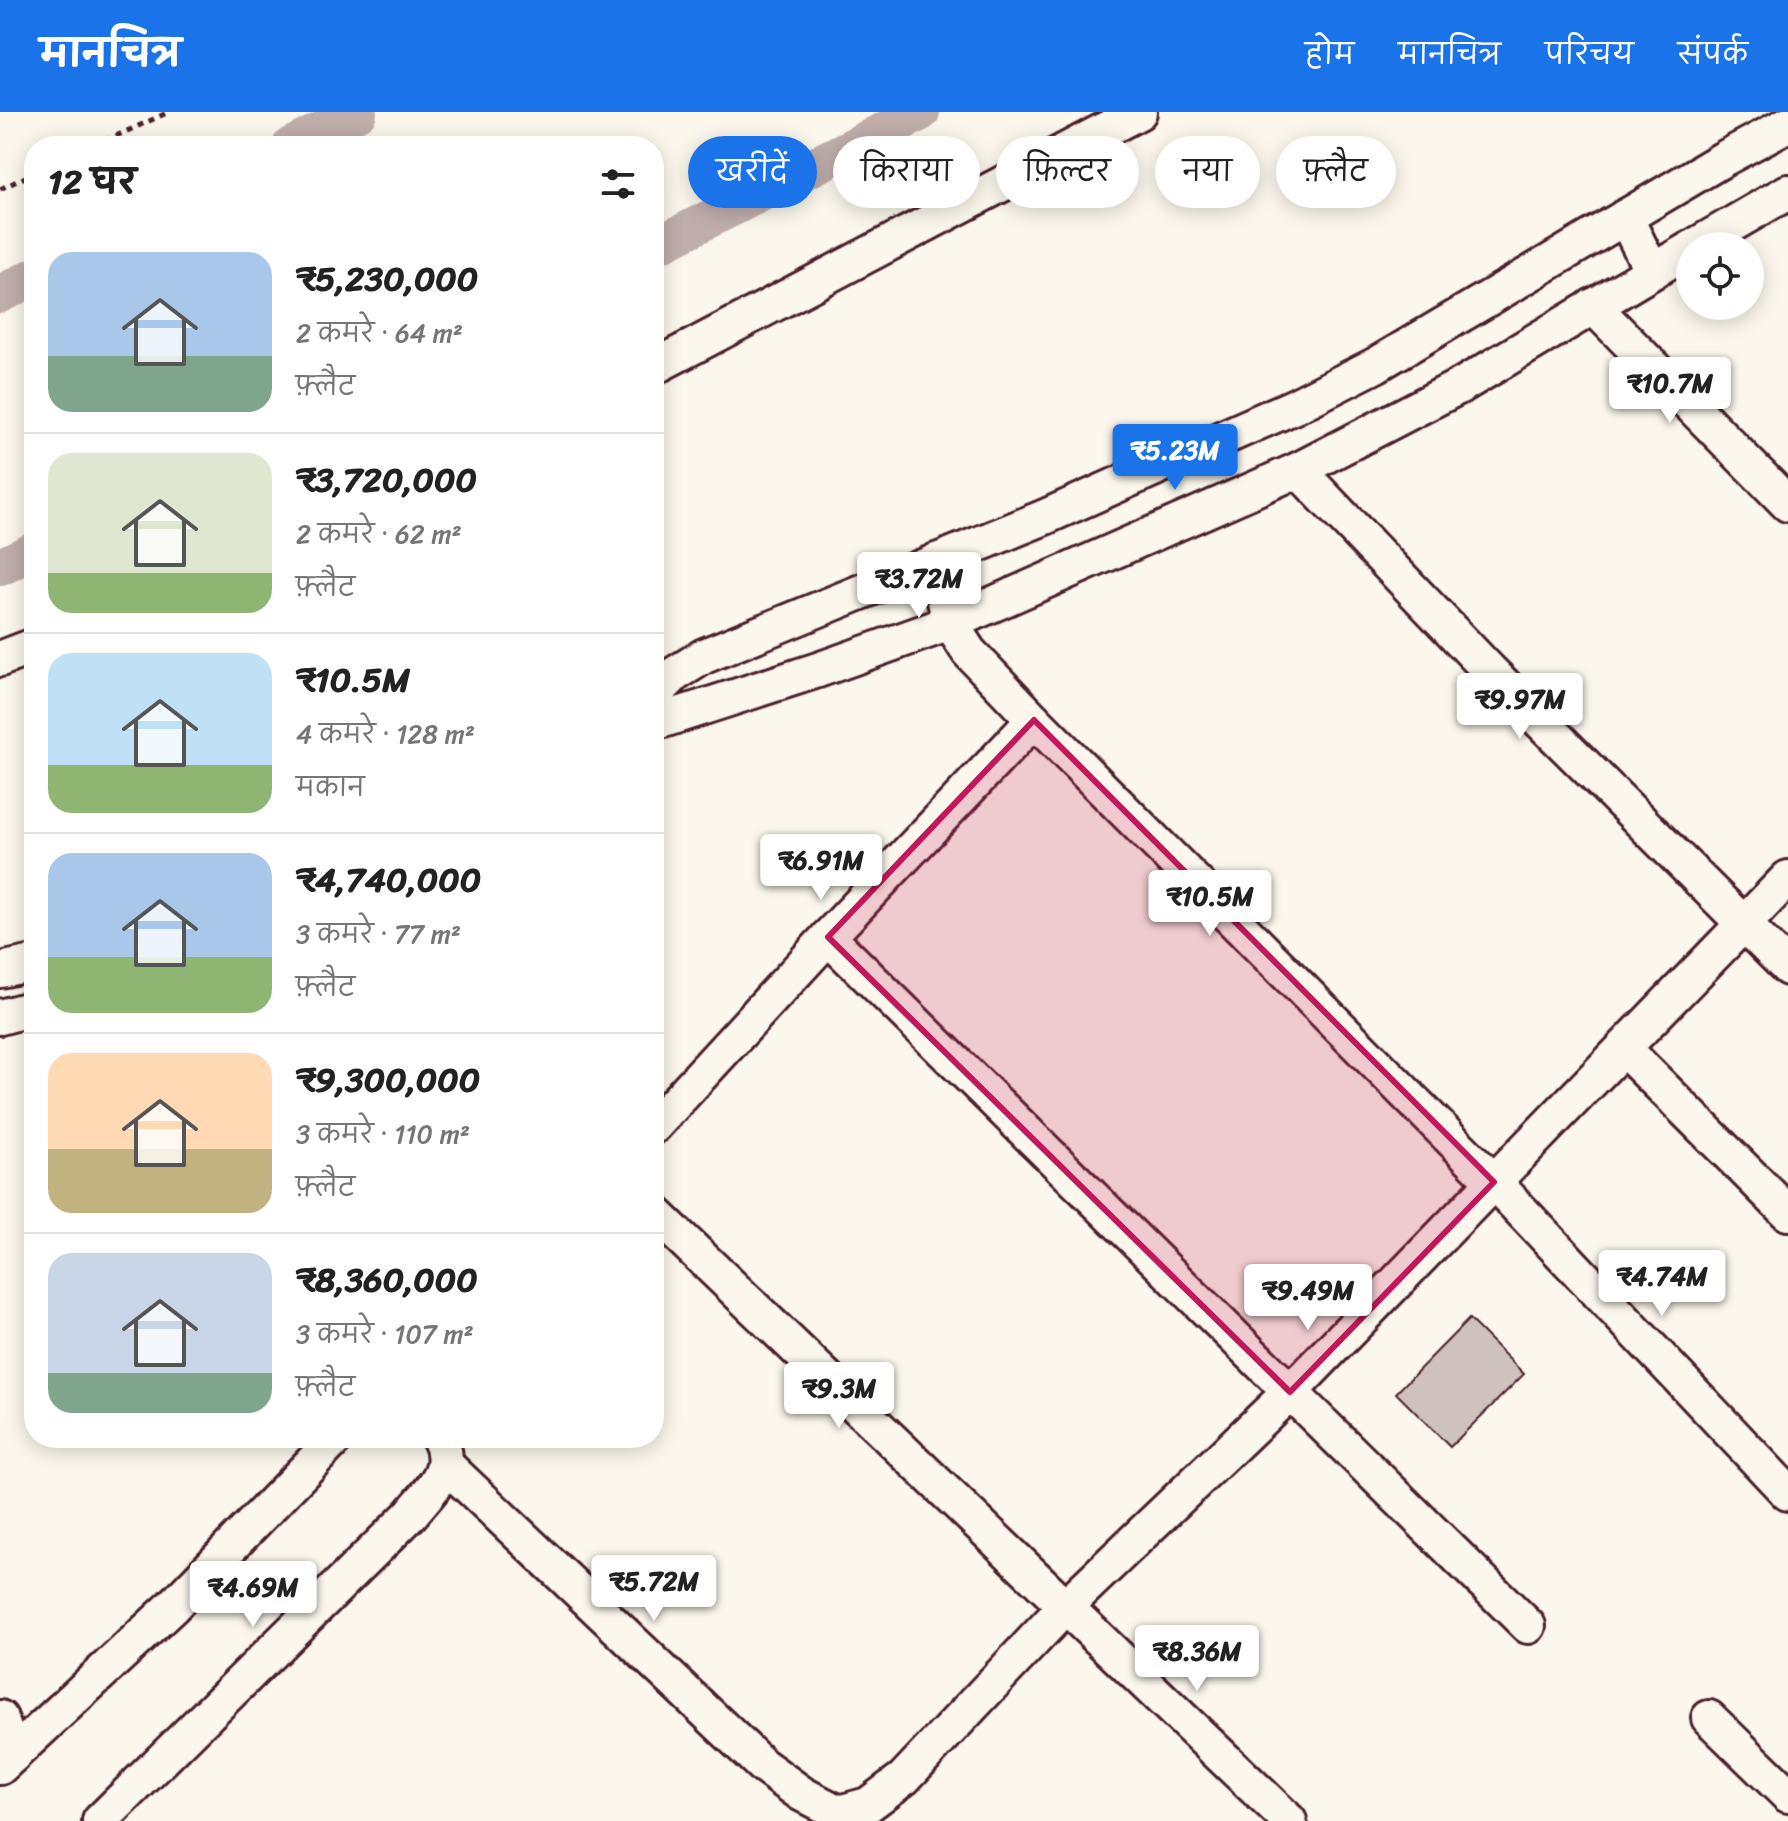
<!DOCTYPE html>
<html lang="hi">
<head>
<meta charset="utf-8">
<style>
  :root { --surface:#fff; --page:#f2f2f2; --text:#222; --muted:#767676; --line:#e0e0e0; --accent:#1a73e8 }
  body { margin:0; font-family:Sriracha,"Playpen Sans Deva",sans-serif; background:var(--page); color:var(--text); height:100vh; display:flex; flex-direction:column; font-size:30px; white-space:nowrap }
  * { box-sizing:border-box; margin:0 }
  p { font-size:26px; color:var(--muted) }
  .icon { flex:none; width:44px; height:44px; fill:none; stroke:currentColor; stroke-width:2; stroke-linecap:round; stroke-linejoin:round }
  .map { position:relative; flex:1; overflow:hidden }
  .panel { position:absolute; left:24px; top:24px; width:640px; height:1312px; display:flex; flex-direction:column; background:var(--surface); border-radius:32px; box-shadow:0 4px 20px #0003 }
  .panel>* { flex:none }
  .banner { position:absolute; left:688px; top:24px; width:760px; height:72px; display:flex; gap:16px }
  .buttons { position:absolute; left:1676px; top:120px; display:grid; gap:16px }
  .buttons a { display:grid; place-items:center; width:88px; height:88px; border-radius:50%; background:var(--surface); box-shadow:0 4px 20px #0003; font-size:40px }
  .price { position:absolute; translate:-50% -68px; padding:0 18px; border-radius:8px; background:#fff; color:#222; font-size:26px; line-height:52px; filter:drop-shadow(0 2px 4px #0008) }
  .price::after { content:''; position:absolute; left:50%; top:48px; width:24px; height:18px; margin-left:-12px; background:inherit; clip-path:polygon(0 0,100% 0,50% 100%) }
  .price.active { background:var(--accent); color:#fff }
  ul { padding:0; list-style:none }
  li { display:flex; align-items:center; gap:24px; height:200px; padding:0 24px }
  li+li { border-top:2px solid var(--line) }
  li span { display:grid; place-items:center; flex:none; width:224px; height:160px; border-radius:24px; color:#555 }
  li>.icon { margin-inline-start:auto }
  span .icon { width:96px; height:96px; fill:#fffc; stroke-width:1 }
  li b { font-size:34px }
  h2 { display:flex; justify-content:space-between; align-items:center; height:96px; padding:0 24px; font-size:34px }
  .chip { padding:0 28px; border-radius:36px; background:var(--surface); box-shadow:0 4px 20px #0003; font-size:28px; line-height:72px }
  .chip.active { background:var(--accent); color:#fff }
  header { display:flex; align-items:center; gap:48px; box-sizing:border-box; height:112px; padding:0 40px; background:var(--accent); color:#fff }
  header strong { font-size:38px }
  nav { display:flex; gap:44px; margin-inline-start:auto; font-size:28px }
  .map>svg:first-child { display:block }
  .lines { fill:none; stroke-linecap:round; stroke-linejoin:round }
  .canal { stroke:#bfadaa; stroke-width:38 }
  .building { fill:#cfc2bc; stroke:#4a1f2b; stroke-width:2 }
  .street-casing { stroke:#4a1f2b; stroke-width:40 }
  .path { stroke:#4a1f2b; stroke-width:5; stroke-dasharray:6 6; stroke-linecap:butt }
  .street { stroke:#fbf7ec; stroke-width:34 }
  .marked { fill:#c2185b; fill-opacity:0.2; stroke:#c2185b; stroke-width:6; stroke-linejoin:round }
</style>
</head>
<body>
<header>
<strong>मानचित्र</strong>
<nav><a>होम</a><a>मानचित्र</a><a>परिचय</a><a>संपर्क</a></nav>
</header>
<div class="map">
<svg width="1788" height="1709" viewBox="0 0 1788 1709">
  <rect width="100%" height="100%" fill="#fbf7ec"/>
  <filter id="ink" filterUnits="userSpaceOnUse"><feTurbulence type="fractalNoise" baseFrequency=".0125" numOctaves="2"/><feDisplacementMap in="SourceGraphic" scale="16" xChannelSelector="R" yChannelSelector="G"/><feConvolveMatrix kernelMatrix="1 2 1 2 8 2 1 2 1" color-interpolation-filters="sRGB"/></filter>
  <g filter="url(#ink)">
    <g class="lines">
      <g class="canal">
        <polyline points="291,34 358,0"/>
        <polyline points="654,135 921,0"/>
        <polyline points="0,182 34,165"/>
        <polyline points="0,455 34,439"/>
      </g>
    </g>
    <polygon class="building" points="1469,1207 1524,1262 1450,1335 1396,1281"/>
    <g class="lines">
      <g class="street-casing">
        <g id="street">
          <polyline points="1625,105 1652,159"/>
          <polyline points="1695,134 1788,80"/>
          <polyline points="1593,194 1788,392"/>
          <polyline points="654,255 1139,0"/>
          <polyline points="1298,358 1490,559 1788,856"/>
          <polyline points="936,449 950,511 969,540 1034,608 1494,1070 1788,1381"/>
          <polyline points="0,547 34,534"/>
          <polyline points="654,583 675,562 704,544 1045,405 1295,294 1376,253 1725,46 1788,12"/>
          <polyline points="654,611 818,558 950,511 1298,358 1462,273 1690,137"/>
          <polyline points="828,825 1528,1514"/>
          <polyline points="0,858 34,851"/>
          <polyline points="0,905 34,896"/>
          <polyline points="1624,937 1788,1101"/>
          <polyline points="654,1014 828,825 1034,608"/>
          <polyline points="654,1100 1289,1709"/>
          <polyline points="446,1353 762,1653 802,1682 839,1701 868,1693 904,1666 1065,1495 1290,1280 1788,766"/>
          <polyline points="0,1606 13,1643"/>
          <polyline points="1709,1606 1788,1683"/>
          <polyline points="0,1655 173,1494 336,1326"/>
          <path d="M100 1709 411 1402C429 1379 457 1357 439 1326"/>
        </g>
      </g>
      <g class="path">
        <polyline points="94,34 169,0"/>
        <polyline points="0,77 34,61"/>
      </g>
      <use href="#street" class="street"/>
    </g>
  </g>
  <path class="marked" d="M1034 608 1494 1070 1290 1280 828 825Z"/>
</svg>
<div class="buttons">
<a><svg class="icon" aria-label="locate" viewBox="0 0 24 24"><circle cx="12" cy="12" r="6"/><path d="M12 2v4M12 18v4M2 12h4M18 12h4"/></svg></a>
</div>
<b class="price" style="left:1670px;top:313px">₹10.7M</b>
<b class="price active" style="left:1175px;top:380px">₹5.23M</b>
<b class="price" style="left:919px;top:508px">₹3.72M</b>
<b class="price" style="left:1520px;top:629px">₹9.97M</b>
<b class="price" style="left:821px;top:790px">₹6.91M</b>
<b class="price" style="left:1210px;top:826px">₹10.5M</b>
<b class="price" style="left:1662px;top:1206px">₹4.74M</b>
<b class="price" style="left:1308px;top:1220px">₹9.49M</b>
<b class="price" style="left:839px;top:1318px">₹9.3M</b>
<b class="price" style="left:654px;top:1511px">₹5.72M</b>
<b class="price" style="left:253px;top:1517px">₹4.69M</b>
<b class="price" style="left:1197px;top:1581px">₹8.36M</b>
<div class="banner">
<a class="chip active">खरीदें</a>
<a class="chip">किराया</a>
<a class="chip">फ़िल्टर</a>
<a class="chip">नया</a>
<a class="chip">फ़्लैट</a>
</div>
<section class="panel">
<h2>12 घर<svg class="icon" aria-label="filters" viewBox="0 0 24 24"><path d="M4 7h16M4 17h16"/><circle cx="9" cy="7" r="2"/><circle cx="15" cy="17" r="2"/></svg></h2>
<ul>
<li><span style="background:linear-gradient(#a9c7e8 65%,#7fa58c 0)"><svg class="icon" aria-label="home" viewBox="0 0 24 24"><path d="M3 11l9-7 9 7M6 9v11h12V9"/></svg></span><div><b>₹5,230,000</b><p>2 कमरे · 64 m²</p><p>फ़्लैट</p></div></li>
<li><span style="background:linear-gradient(#dfe7d0 75%,#8fb573 0)"><svg class="icon" aria-label="home" viewBox="0 0 24 24"><path d="M3 11l9-7 9 7M6 9v11h12V9"/></svg></span><div><b>₹3,720,000</b><p>2 कमरे · 62 m²</p><p>फ़्लैट</p></div></li>
<li><span style="background:linear-gradient(#bfe0f5 70%,#8fb573 0)"><svg class="icon" aria-label="home" viewBox="0 0 24 24"><path d="M3 11l9-7 9 7M6 9v11h12V9"/></svg></span><div><b>₹10.5M</b><p>4 कमरे · 128 m²</p><p>मकान</p></div></li>
<li><span style="background:linear-gradient(#a9c7e8 65%,#8fb573 0)"><svg class="icon" aria-label="home" viewBox="0 0 24 24"><path d="M3 11l9-7 9 7M6 9v11h12V9"/></svg></span><div><b>₹4,740,000</b><p>3 कमरे · 77 m²</p><p>फ़्लैट</p></div></li>
<li><span style="background:linear-gradient(#ffd9b3 60%,#c2b280 0)"><svg class="icon" aria-label="home" viewBox="0 0 24 24"><path d="M3 11l9-7 9 7M6 9v11h12V9"/></svg></span><div><b>₹9,300,000</b><p>3 कमरे · 110 m²</p><p>फ़्लैट</p></div></li>
<li><span style="background:linear-gradient(#c9d6e8 75%,#7fa58c 0)"><svg class="icon" aria-label="home" viewBox="0 0 24 24"><path d="M3 11l9-7 9 7M6 9v11h12V9"/></svg></span><div><b>₹8,360,000</b><p>3 कमरे · 107 m²</p><p>फ़्लैट</p></div></li>
</ul>
</section>
</div>
</body>
</html>
